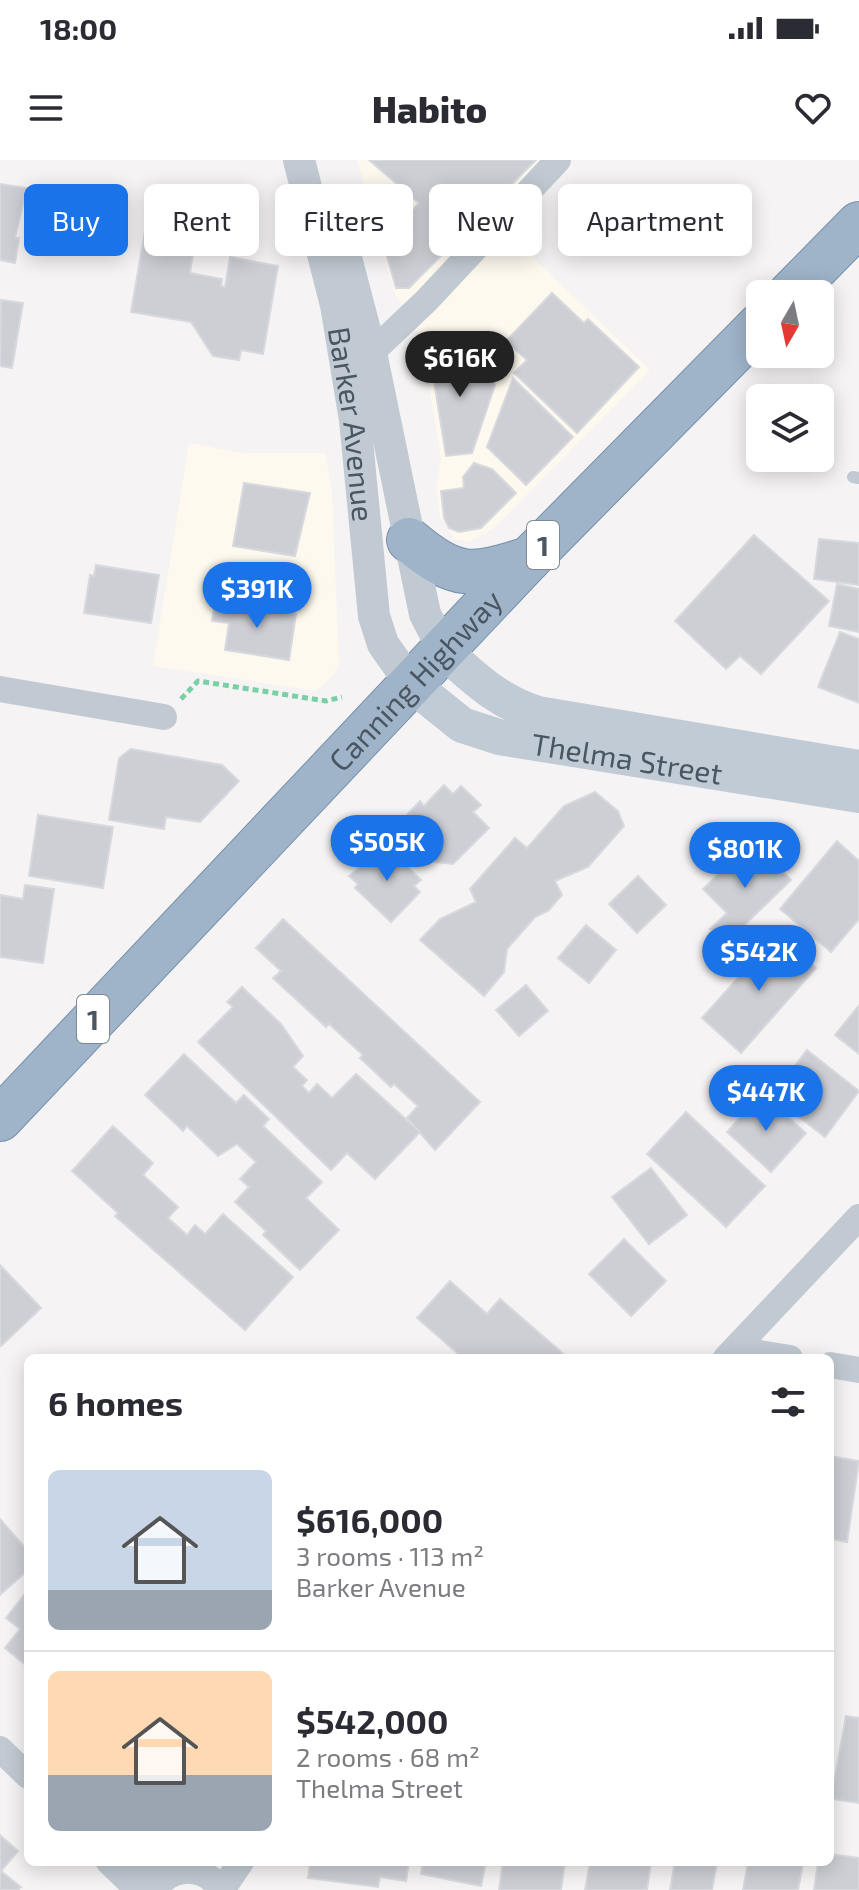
<!DOCTYPE html>
<html lang="en">
<head>
<meta charset="utf-8">
<style>
  :root { --surface:#fff; --page:#f7f7f7; --text:#2b2b33; --muted:#7c7c81; --line:#e1e1e2; --accent:#1a73e8 }
  body { margin:0; font-family:"Exo 2",sans-serif; background:var(--page); color:var(--text); height:100vh; display:flex; flex-direction:column; font-size:30px; white-space:nowrap }
  * { box-sizing:border-box; margin:0 }
  p { font-size:26px; color:var(--muted) }
  .icon { flex:none; width:44px; height:44px; fill:none; stroke:currentColor; stroke-width:2; stroke-linecap:round; stroke-linejoin:round }
  .map { position:relative; flex:1; overflow:hidden }
  .details { position:absolute; left:24px; top:1194px; width:810px; height:512px; display:flex; flex-direction:column; background:var(--surface); border-radius:12px; box-shadow:0 4px 20px #0003 }
  .details>* { flex:none }
  .banner { position:absolute; left:24px; top:24px; width:812px; height:72px; display:flex; gap:16px }
  .needle { width:52px; rotate:189deg }
  .buttons { position:absolute; left:746px; top:120px; display:grid; gap:16px }
  .buttons a { display:grid; place-items:center; width:88px; height:88px; border-radius:12px; background:var(--surface); box-shadow:0 4px 20px #0003; font-size:40px }
  .price { position:absolute; translate:-50% -68px; padding:0 18px; border-radius:28px; background:var(--accent); color:#fff; font-size:26px; line-height:52px; filter:drop-shadow(0 2px 4px #0008) }
  .price::after { content:''; position:absolute; left:50%; top:48px; width:24px; height:18px; margin-left:-12px; background:inherit; clip-path:polygon(0 0,100% 0,50% 100%) }
  .price.on { background:#222; color:#fff }
  ul { padding:0; list-style:none }
  li { display:flex; align-items:center; gap:24px; height:200px; padding:0 24px }
  li+li { border-top:2px solid var(--line) }
  li span { display:grid; place-items:center; flex:none; width:224px; height:160px; border-radius:12px; color:#555 }
  li>.icon { margin-inline-start:auto }
  span .icon { width:96px; height:96px; fill:#fffc; stroke-width:1 }
  li b { font-size:34px }
  h2 { display:flex; justify-content:space-between; align-items:center; height:96px; padding:0 24px; font-size:34px }
  .chip { padding:0 28px; border-radius:12px; background:var(--surface); box-shadow:0 4px 20px #0003; font-size:28px; line-height:72px }
  .chip.on { background:var(--accent); color:#fff }
  .status { display:flex; justify-content:space-between; align-items:center; height:56px; padding:0 40px; background:var(--surface); direction:ltr }
  .status svg { height:22px; fill:currentColor }
  header { display:flex; justify-content:space-between; align-items:center; height:104px; padding:0 24px; background:var(--surface); font-size:36px; font-weight:800 }
  .map>svg:first-child { display:block }
  .commercial { fill:#fdf9ef }
  .building { fill:#cdcfd5; stroke:#d7d9de; stroke-width:2 }
  .lines { fill:none; stroke-linecap:round; stroke-linejoin:round }
  .trunk-casing { stroke:#7690ad; stroke-width:46 }
  .path { stroke:#7ad0a6; stroke-width:5; stroke-dasharray:6 4; stroke-linecap:butt }
  .service { stroke:#c1cad2; stroke-width:12 }
  .minor { stroke:#c1cad2; stroke-width:26 }
  .tertiary { stroke:#c1cad2; stroke-width:32 }
  .secondary { stroke:#c1cbd6; stroke-width:36 }
  .trunk { stroke:#9fb4c9; stroke-width:44 }
  .labels { text-anchor:middle; dominant-baseline:central; stroke-width:6; stroke-linejoin:round; paint-order:stroke }
  .shield { fill:#fff; stroke:#808990; stroke-width:2 }
  .shield-label { font-size:28px; font-weight:bold; fill:#4a5661 }
  .street-label { font-size:30px; fill:#4a5661; stroke:#fff }
</style>
</head>
<body>
<div class="status"><b>18:00</b><svg viewBox="0 0 49 12"><path d="M0 12V9h3v3zM5 12V6h3v6zM10 12V3h3v9zM15 12V0h3v12zM26 1h20v11H26zM47 4h2v5h-2z"/></svg></div>
<header><svg class="icon" aria-label="menu" viewBox="0 0 24 24"><path d="M4 6h16M4 12h16M4 18h16"/></svg>Habito<svg class="icon" aria-label="heart" viewBox="0 0 24 24"><path d="M12 20l-8-8c-3-5 5-10 8-4 3-6 11-1 8 4z"/></svg></header>
<div class="map">
<svg width="859" height="1730" viewBox="0 0 859 1730">
  <rect width="100%" height="100%" fill="#f5f3f3"/>
  <g class="commercial">
    <polygon points="357,0 558,0 498,64 650,210 495,367 469,382 454,379 440,357 436,327 441,299 422,179 395,134"/>
    <polygon points="189,283 243,293 325,293 332,331 339,503 333,516 316,531 153,506"/>
  </g>
  <g class="building">
    <polygon points="369,0 536,0 409,128 396,128 380,73 397,68 419,43"/>
    <polygon points="0,24 27,28 15,78 19,78 15,103 0,100"/>
    <polygon points="146,65 196,74 190,113 222,119 221,126 225,127 230,97 278,106 263,194 241,190 239,200 213,196 191,162 131,152"/>
    <polygon points="552,133 584,163 588,159 639,207 577,273 514,213 527,200 506,181"/>
    <polygon points="1,140 23,143 12,208 0,206"/>
    <polygon points="440,181 476,212 490,208 495,225 472,293 446,296 428,184"/>
    <polygon points="513,218 573,277 526,325 487,287"/>
    <polygon points="474,303 492,309 516,333 481,368 459,372 449,368 444,358 441,331 464,328 463,317"/>
    <polygon points="244,323 310,333 295,396 233,386"/>
    <polygon points="754,375 829,441 761,514 740,496 726,509 675,461"/>
    <polygon points="819,379 859,383 859,425 814,419"/>
    <polygon points="96,405 159,415 151,463 84,453 90,415 94,416"/>
    <polygon points="837,424 859,429 859,472 829,466"/>
    <polygon points="215,441 296,454 289,500 225,490 229,463 212,461"/>
    <polygon points="840,472 859,479 859,543 818,527"/>
    <polygon points="131,589 222,605 239,621 200,662 166,657 164,669 109,660 119,598"/>
    <polygon points="444,625 453,634 461,626 481,645 473,652 489,668 453,704 435,702 416,683 419,680 409,671 414,666 405,657 420,641 424,646"/>
    <polygon points="595,632 618,651 624,666 588,707 555,721 562,735 548,751 535,757 507,789 504,812 484,836 420,780 440,759 476,742 470,729 515,678 527,688 564,646"/>
    <polygon points="38,655 113,667 103,728 29,716"/>
    <polygon points="753,681 791,720 725,784 710,769 727,753 703,729"/>
    <polygon points="837,681 859,701 859,759 831,792 780,749"/>
    <polygon points="386,686 421,720 414,726 420,732 391,762 355,728 358,724 349,716"/>
    <polygon points="638,716 666,745 637,773 609,744"/>
    <polygon points="25,725 54,729 43,803 0,797 0,735 23,739"/>
    <polygon points="283,759 480,942 435,990 407,958 418,946 394,924 391,927 360,898 363,895 329,864 326,867 273,818 281,811 256,788"/>
    <polygon points="586,765 616,790 589,823 558,798"/>
    <polygon points="777,774 816,808 741,893 702,858"/>
    <polygon points="526,825 548,851 519,876 496,850"/>
    <polygon points="242,827 281,864 303,896 293,907 307,920 302,926 309,933 317,924 332,938 356,914 420,972 375,1019 347,993 331,1010 198,882 233,847 227,842"/>
    <polygon points="859,845 859,894 835,875"/>
    <polygon points="807,890 859,931 825,977 772,936"/>
    <polygon points="184,894 236,943 244,935 269,959 263,966 322,1022 306,1038 339,1070 300,1110 263,1075 266,1071 235,1042 249,1027 240,1019 256,1002 237,984 218,996 187,966 183,971 145,935"/>
    <polygon points="761,934 806,973 771,1012 727,972"/>
    <polygon points="686,952 765,1026 726,1067 647,994"/>
    <polygon points="113,966 153,1003 143,1015 178,1047 168,1058 187,1075 195,1065 205,1074 223,1054 293,1117 245,1170 115,1056 118,1053 72,1011"/>
    <polygon points="651,1008 687,1055 649,1084 612,1037"/>
    <polygon points="624,1079 666,1121 631,1156 589,1114"/>
    <polygon points="0,1105 41,1148 1,1186 0,1185"/>
    <polygon points="450,1121 487,1154 500,1139 568,1198 463,1198 417,1158"/>
    <polygon points="830,1296 859,1301 847,1382 830,1379"/>
    <polygon points="0,1359 28,1391 28,1410 0,1435"/>
    <polygon points="28,1430 28,1507 5,1488 20,1469 6,1458"/>
    <polygon points="846,1556 859,1558 859,1643 831,1639"/>
    <polygon points="0,1675 18,1691 1,1711 21,1727 18,1730 0,1730"/>
    <polygon points="830,1694 859,1698 859,1730 814,1730 818,1702 830,1702"/>
    <polygon points="310,1702 409,1702 406,1721 380,1717 378,1727 308,1718"/>
    <polygon points="423,1702 486,1702 481,1726 421,1714"/>
    <polygon points="503,1702 565,1702 561,1730 499,1730"/>
    <polygon points="590,1702 651,1702 647,1730 585,1730"/>
    <polygon points="675,1702 717,1702 712,1730 670,1730"/>
    <polygon points="748,1702 803,1704 798,1730 743,1730"/>
  </g>
  <g class="lines">
    <g class="trunk-casing">
      <g id="trunk">
        <polyline points="790,134 859,64"/>
        <path d="M409 380C457 420 471 417 529 399"/>
        <path id="s3" d="M0 959 529 399 760 165"/>
      </g>
    </g>
    <polyline class="path" points="181,539 198,521 326,541 342,537"/>
    <polyline class="service" points="853,317 859,318"/>
    <g class="minor">
      <polyline points="371,193 426,141 558,0"/>
      <polyline points="0,529 164,557"/>
      <polyline points="735,1189 790,1198"/>
      <polyline points="726,1198 859,1057"/>
      <polyline points="830,1205 859,1210"/>
      <polyline points="0,1589 28,1616"/>
      <polyline points="109,1702 138,1730"/>
      <polyline points="142,1702 165,1717"/>
      <path d="M154 1730C172 1705 204 1704 221 1730"/>
      <polyline points="222,1730 241,1702"/>
    </g>
    <g class="tertiary">
      <path id="s1" d="M299 0 336 145 355 260 374 456 383 484 411 524"/>
      <polyline points="336,60 371,193 425,454 444,491"/>
    </g>
    <g class="secondary">
      <path d="M444 491C474 518 498 542 538 554L859 608"/>
      <path id="s2" d="M411 524 462 565 499 577 859 635"/>
    </g>
    <use href="#trunk" class="trunk"/>
  </g>
  <g class="labels">
    <g class="shield">
      <rect x="527" y="361" width="32" height="48" rx="6"/>
      <rect x="77" y="835" width="32" height="48" rx="6"/>
    </g>
    <g class="shield-label">
      <text x="543" y="385">1</text>
      <text x="93" y="859">1</text>
    </g>
    <g class="street-label">
      <text stroke="none"><textPath href="#s1" startOffset="270">Barker Avenue</textPath></text>
      <text stroke="none"><textPath href="#s3" startOffset="604">Canning Highway</textPath></text>
      <text stroke="none"><textPath href="#s2" startOffset="234">Thelma Street</textPath></text>
    </g>
  </g>
</svg>
<div class="buttons">
<a><svg class="needle" viewBox="-14 -14 28 28"><path d="M0-13l5 13h-10z" fill="#e53935"/><path d="M0 13l5-13h-10z" fill="#7c7c81"/></svg></a>
<a><svg class="icon" aria-label="layers" viewBox="0 0 24 24"><path d="M12 4l9 5-9 5-9-5zM3 14l9 5 9-5"/></svg></a>
</div>
<b class="price on" style="left:460px;top:239px">$616K</b>
<b class="price" style="left:257px;top:470px">$391K</b>
<b class="price" style="left:387px;top:723px">$505K</b>
<b class="price" style="left:745px;top:730px">$801K</b>
<b class="price" style="left:759px;top:833px">$542K</b>
<b class="price" style="left:766px;top:973px">$447K</b>
<div class="banner">
<a class="chip on">Buy</a>
<a class="chip">Rent</a>
<a class="chip">Filters</a>
<a class="chip">New</a>
<a class="chip">Apartment</a>
</div>
<section class="details">
<h2>6 homes<svg class="icon" aria-label="filters" viewBox="0 0 24 24"><path d="M4 7h16M4 17h16"/><circle cx="9" cy="7" r="2"/><circle cx="15" cy="17" r="2"/></svg></h2>
<ul>
<li><span style="background:linear-gradient(#c9d6e8 75%,#9aa5b1 0)"><svg class="icon" aria-label="home" viewBox="0 0 24 24"><path d="M3 11l9-7 9 7M6 9v11h12V9"/></svg></span><div><b>$616,000</b><p>3 rooms · 113 m²</p><p>Barker Avenue</p></div></li>
<li><span style="background:linear-gradient(#ffd9b3 65%,#9aa5b1 0)"><svg class="icon" aria-label="home" viewBox="0 0 24 24"><path d="M3 11l9-7 9 7M6 9v11h12V9"/></svg></span><div><b>$542,000</b><p>2 rooms · 68 m²</p><p>Thelma Street</p></div></li>
</ul>
</section>
</div>
</body>
</html>
